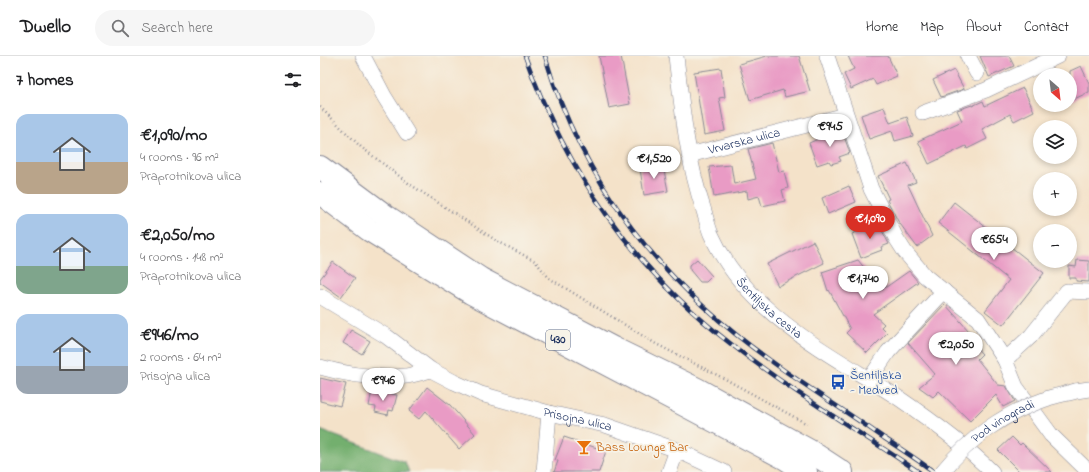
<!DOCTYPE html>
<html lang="en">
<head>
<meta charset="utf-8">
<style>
  :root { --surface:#fff; --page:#f6f6f6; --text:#202124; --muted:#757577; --line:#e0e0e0; --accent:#d93025 }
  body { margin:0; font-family:"Indie Flower",sans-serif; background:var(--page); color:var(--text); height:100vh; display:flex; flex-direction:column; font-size:15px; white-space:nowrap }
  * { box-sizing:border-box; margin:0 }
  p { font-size:13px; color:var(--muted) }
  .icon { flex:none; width:22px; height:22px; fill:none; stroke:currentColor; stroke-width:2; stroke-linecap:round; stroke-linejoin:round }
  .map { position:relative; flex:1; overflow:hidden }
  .panel { display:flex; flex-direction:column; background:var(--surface); width:320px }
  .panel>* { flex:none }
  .needle { width:26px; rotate:152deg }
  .tools { position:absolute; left:713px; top:12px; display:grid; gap:8px }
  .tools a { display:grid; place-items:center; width:44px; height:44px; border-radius:50%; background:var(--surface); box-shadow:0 2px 6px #0003; font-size:20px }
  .price { position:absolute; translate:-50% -34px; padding:0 9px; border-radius:14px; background:#fff; color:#222; font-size:13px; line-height:26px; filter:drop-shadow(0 1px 2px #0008) }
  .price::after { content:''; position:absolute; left:50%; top:24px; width:12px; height:9px; margin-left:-6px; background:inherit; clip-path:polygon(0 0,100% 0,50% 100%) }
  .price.active { background:var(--accent); color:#fff }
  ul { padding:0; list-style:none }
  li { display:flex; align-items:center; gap:12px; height:100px; padding:0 16px }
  li span { display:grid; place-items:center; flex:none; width:112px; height:80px; border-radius:12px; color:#555 }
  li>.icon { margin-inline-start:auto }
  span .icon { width:48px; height:48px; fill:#fffc; stroke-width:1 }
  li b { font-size:17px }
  h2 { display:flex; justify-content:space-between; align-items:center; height:48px; padding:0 16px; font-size:17px }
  header { display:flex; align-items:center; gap:24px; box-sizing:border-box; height:56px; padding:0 20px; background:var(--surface); border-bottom:1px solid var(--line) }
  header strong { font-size:19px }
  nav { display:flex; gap:22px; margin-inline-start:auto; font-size:14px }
  .search { width:280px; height:36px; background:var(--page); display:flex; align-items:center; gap:10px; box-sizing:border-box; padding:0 14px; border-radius:22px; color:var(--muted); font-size:15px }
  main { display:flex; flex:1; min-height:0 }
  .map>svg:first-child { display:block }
  .forest { fill:#73af6e; stroke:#476f66 }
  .building { fill:#e99bc5 }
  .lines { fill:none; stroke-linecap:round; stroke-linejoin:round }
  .minor-casing { stroke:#888894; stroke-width:16 }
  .highway-casing { stroke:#888894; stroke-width:24 }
  .path { stroke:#888894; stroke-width:2.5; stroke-dasharray:1 3; stroke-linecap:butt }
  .minor { stroke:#fff; stroke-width:15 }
  .highway { stroke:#fff; stroke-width:22 }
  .rail-casing { stroke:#1b2f5e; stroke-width:4.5 }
  .rail { stroke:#f7f3e8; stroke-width:3; stroke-dasharray:9; stroke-linecap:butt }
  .minor-bridge-casing { stroke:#888894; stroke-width:16; stroke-linecap:butt }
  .minor-bridge { stroke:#fff; stroke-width:15 }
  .labels { text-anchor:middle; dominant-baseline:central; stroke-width:3.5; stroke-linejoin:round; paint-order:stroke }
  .shield { fill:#f7f3e8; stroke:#5d6a87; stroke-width:1 }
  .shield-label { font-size:12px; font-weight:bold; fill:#1b2f5e }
  .street-label { font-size:13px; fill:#1b2f5e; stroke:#f7f3e8 }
  .transit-label { font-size:13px; fill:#164399; stroke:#f7f3e8; text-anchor:start }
  .food-label { font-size:13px; fill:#c56008; stroke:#f7f3e8; text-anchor:start }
</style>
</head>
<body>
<header>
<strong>Dwello</strong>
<div class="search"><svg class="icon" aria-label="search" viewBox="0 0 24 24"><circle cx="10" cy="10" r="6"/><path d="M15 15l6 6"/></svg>Search here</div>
<nav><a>Home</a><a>Map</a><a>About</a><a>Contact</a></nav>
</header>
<main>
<section class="panel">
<h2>7 homes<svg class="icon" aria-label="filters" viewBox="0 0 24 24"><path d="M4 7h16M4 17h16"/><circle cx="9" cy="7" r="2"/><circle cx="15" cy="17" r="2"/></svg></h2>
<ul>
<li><span style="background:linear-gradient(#a9c7e8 60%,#b9a48a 0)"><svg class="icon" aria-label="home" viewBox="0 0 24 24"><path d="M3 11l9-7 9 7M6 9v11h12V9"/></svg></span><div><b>€1,090/mo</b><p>4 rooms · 96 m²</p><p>Praprotnikova ulica</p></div></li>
<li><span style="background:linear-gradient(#a9c7e8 65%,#7fa58c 0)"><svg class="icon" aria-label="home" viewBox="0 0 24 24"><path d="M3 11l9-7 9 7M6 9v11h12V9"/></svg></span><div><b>€2,050/mo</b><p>4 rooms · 148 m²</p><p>Praprotnikova ulica</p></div></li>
<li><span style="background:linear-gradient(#a9c7e8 65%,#9aa5b1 0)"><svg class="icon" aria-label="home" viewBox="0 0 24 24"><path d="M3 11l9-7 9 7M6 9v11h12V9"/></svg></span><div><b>€946/mo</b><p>2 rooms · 64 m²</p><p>Prisojna ulica</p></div></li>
</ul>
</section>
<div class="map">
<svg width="769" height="416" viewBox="0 0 769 416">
  <rect width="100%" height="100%" fill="#f7f3e8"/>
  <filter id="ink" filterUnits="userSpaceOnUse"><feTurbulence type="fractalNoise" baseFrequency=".025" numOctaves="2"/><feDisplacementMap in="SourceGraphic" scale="8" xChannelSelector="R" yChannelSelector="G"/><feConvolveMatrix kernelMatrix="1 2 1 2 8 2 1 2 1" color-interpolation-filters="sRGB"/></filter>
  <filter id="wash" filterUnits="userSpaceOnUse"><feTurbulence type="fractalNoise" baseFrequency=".012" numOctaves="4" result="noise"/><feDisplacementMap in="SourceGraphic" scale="16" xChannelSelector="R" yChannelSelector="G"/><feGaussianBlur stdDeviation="0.9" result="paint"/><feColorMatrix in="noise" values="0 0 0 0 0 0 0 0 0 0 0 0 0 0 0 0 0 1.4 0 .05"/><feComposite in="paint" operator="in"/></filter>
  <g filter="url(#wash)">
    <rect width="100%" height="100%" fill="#f4e2c9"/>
    <polygon class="forest" points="0,374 85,406 89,416 0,416"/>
    <g id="blocks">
      <g class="building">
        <polygon points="279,0 301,0 310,48 289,52"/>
        <polygon points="447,0 479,0 490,35 465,41 463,34 430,44 419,8"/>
        <polygon points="528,0 568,0 577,20 556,29 553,23 531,33 524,18 534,13"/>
        <polygon points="660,0 689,0 694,10 669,21"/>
        <polygon points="761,10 769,27 769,36 750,45 750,15"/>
        <polygon points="401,12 405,41 399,42 405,75 384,79 374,16"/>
        <polygon points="634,14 644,33 621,41 613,24"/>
        <polygon points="703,32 714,55 694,65 690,58 662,73 667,83 647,93 646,90 609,108 598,85 642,65 637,54 652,49 652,50 663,45 665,50"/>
        <polygon points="564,51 570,67 587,61 593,80 575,85 572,75 549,83 541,59"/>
        <polygon points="522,75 530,97 519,101 521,105 511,108 509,105 497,109 489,87 498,83 497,82"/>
        <polygon points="452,87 459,116 464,115 468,132 462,134 465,145 442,150 439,140 428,143 427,135 394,141 389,111 411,109 414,128 436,123 428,93"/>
        <polygon points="587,107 596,126 588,129 612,180 597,191 578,165 567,144 569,143 558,120"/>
        <polygon points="343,109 348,135 324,139 320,113"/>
        <polygon points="529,130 536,146 508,158 502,142"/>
        <polygon points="634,146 724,217 683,269 665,255 689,224 618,167"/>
        <polygon points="558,167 569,188 561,191 562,194 541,202 532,178"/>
        <polygon points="493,185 504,207 458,230 447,208"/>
        <polygon points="377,203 392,220 386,226 380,226 370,214 370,209"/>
        <polygon points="538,204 562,234 589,215 598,226 553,258 564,268 561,271 567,277 547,297 526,277 530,273 509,234 508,235 502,216"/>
        <polygon points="757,204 769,205 769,226 756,225 756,222 749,222 749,210 756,211"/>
        <polygon points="13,206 35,222 21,241 0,226 0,223"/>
        <polygon points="625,248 649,275 645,279 662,298 657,303 678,329 686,330 695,345 683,351 676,339 650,365 619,335 613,341 599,331 615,318 588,287"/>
        <polygon points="31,274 50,285 42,298 23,287"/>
        <polygon points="0,322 26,328 20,350 0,345"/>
        <polygon points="107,331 130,349 155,378 139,393 106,355 99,363 89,355"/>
        <polygon points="52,334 77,339 73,355 69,354 68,359 55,356 56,351 49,350"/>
        <polygon points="244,381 286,395 279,416 234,416 238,405 235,404"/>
        <polygon points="692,381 700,389 702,387 732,416 700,416 678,394"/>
      </g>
    </g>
  </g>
  <g filter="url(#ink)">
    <use href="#blocks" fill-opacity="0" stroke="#888894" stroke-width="1"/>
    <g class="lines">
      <g class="minor-casing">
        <g id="minor">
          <polyline points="43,0 64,40 87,77"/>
          <path id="s1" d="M356 0C362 52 367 105 384 155 386 162 388 171 391 178 427 259 510 297 580 343 612 365 644 388 672 416"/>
          <polyline points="507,0 551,133 576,182 585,196 605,220 658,263 685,304 696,331 731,379 769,416"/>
          <polyline points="648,0 657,17"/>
          <polyline points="603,57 666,34 738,0"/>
          <path id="s2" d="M369 99 526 59"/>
          <path id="s3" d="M0 240 66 280 111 314 134 326 161 338 229 357 285 369 357 394 404 416"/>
          <polyline points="685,304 711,280 747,235 769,236"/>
          <path d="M0 311C28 319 57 323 86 320 94 319 103 316 111 314"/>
          <polyline points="549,324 568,296 624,235"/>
          <polyline points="756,335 769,333"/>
          <polyline points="224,416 229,357"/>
          <polyline points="349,416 357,394"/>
        </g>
      </g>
      <g class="highway-casing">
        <g id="highway">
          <polyline points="0,111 66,160 161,223 293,292 377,333 490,395 522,416"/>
          <polyline points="0,137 49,174 151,237 366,350 466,403 486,416"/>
        </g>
      </g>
      <polyline class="path" points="0,51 41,91 91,129 177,185 215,205 229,222 336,288 407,324 487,368"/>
      <use href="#minor" class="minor"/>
      <use href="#highway" class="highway"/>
      <g class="rail-casing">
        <g id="rail">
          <path d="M205 0C247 117 313 212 411 288 471 335 536 374 599 416"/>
          <path d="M225 0C262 128 344 229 451 305 488 332 527 356 564 382 581 393 598 404 614 416"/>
        </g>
      </g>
      <use href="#rail" class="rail"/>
      <g class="minor-bridge-casing">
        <g id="minor-bridge">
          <path id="s4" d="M622 416C651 381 683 358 726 343 736 339 746 338 756 335"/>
        </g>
      </g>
      <use href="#minor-bridge" class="minor-bridge"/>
    </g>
  </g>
  <defs>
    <g id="bus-bare" transform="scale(1.2)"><path d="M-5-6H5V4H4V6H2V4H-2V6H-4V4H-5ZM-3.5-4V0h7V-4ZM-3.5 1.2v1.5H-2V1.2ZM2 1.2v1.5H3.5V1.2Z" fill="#1a4fb4" stroke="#f7f3e8" stroke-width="2.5" paint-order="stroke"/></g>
    <g id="bar-bare" transform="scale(1.2)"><path d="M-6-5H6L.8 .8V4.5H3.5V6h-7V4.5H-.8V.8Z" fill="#e8710a" stroke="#f7f3e8" stroke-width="2.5" paint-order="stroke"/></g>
  </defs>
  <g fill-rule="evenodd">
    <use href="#bus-bare" x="518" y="326"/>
    <use href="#bar-bare" x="264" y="391"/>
  </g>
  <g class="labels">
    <rect class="shield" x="226" y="274" width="24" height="20" rx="3"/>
    <g class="shield-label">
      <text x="238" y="284">430</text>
    </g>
    <g class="street-label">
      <text stroke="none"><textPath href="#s2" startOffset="57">Vrvarska ulica</textPath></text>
      <text stroke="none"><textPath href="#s1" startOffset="277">Šentiljska cesta</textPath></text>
      <text stroke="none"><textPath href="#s3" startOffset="289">Prisojna ulica</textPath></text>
      <text stroke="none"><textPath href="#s4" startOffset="80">Pod vinogradi</textPath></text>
    </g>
    <g class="transit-label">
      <text x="530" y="319">Šentiljska<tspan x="530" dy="15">- Medved</tspan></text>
    </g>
    <g class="food-label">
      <text x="276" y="391">Bass Lounge Bar</text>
    </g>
  </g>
</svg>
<div class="tools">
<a><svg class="needle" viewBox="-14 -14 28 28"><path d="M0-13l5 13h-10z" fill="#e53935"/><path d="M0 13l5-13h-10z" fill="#757577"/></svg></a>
<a><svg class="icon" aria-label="layers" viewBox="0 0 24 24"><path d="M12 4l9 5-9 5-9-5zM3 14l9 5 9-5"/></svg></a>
<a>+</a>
<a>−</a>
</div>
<b class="price" style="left:510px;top:92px">€945</b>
<b class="price" style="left:334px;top:124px">€1,520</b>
<b class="price active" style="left:550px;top:184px">€1,090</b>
<b class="price" style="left:674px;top:205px">€654</b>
<b class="price" style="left:543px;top:244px">€1,740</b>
<b class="price" style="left:636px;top:310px">€2,050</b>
<b class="price" style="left:63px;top:346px">€946</b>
</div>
</main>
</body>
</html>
